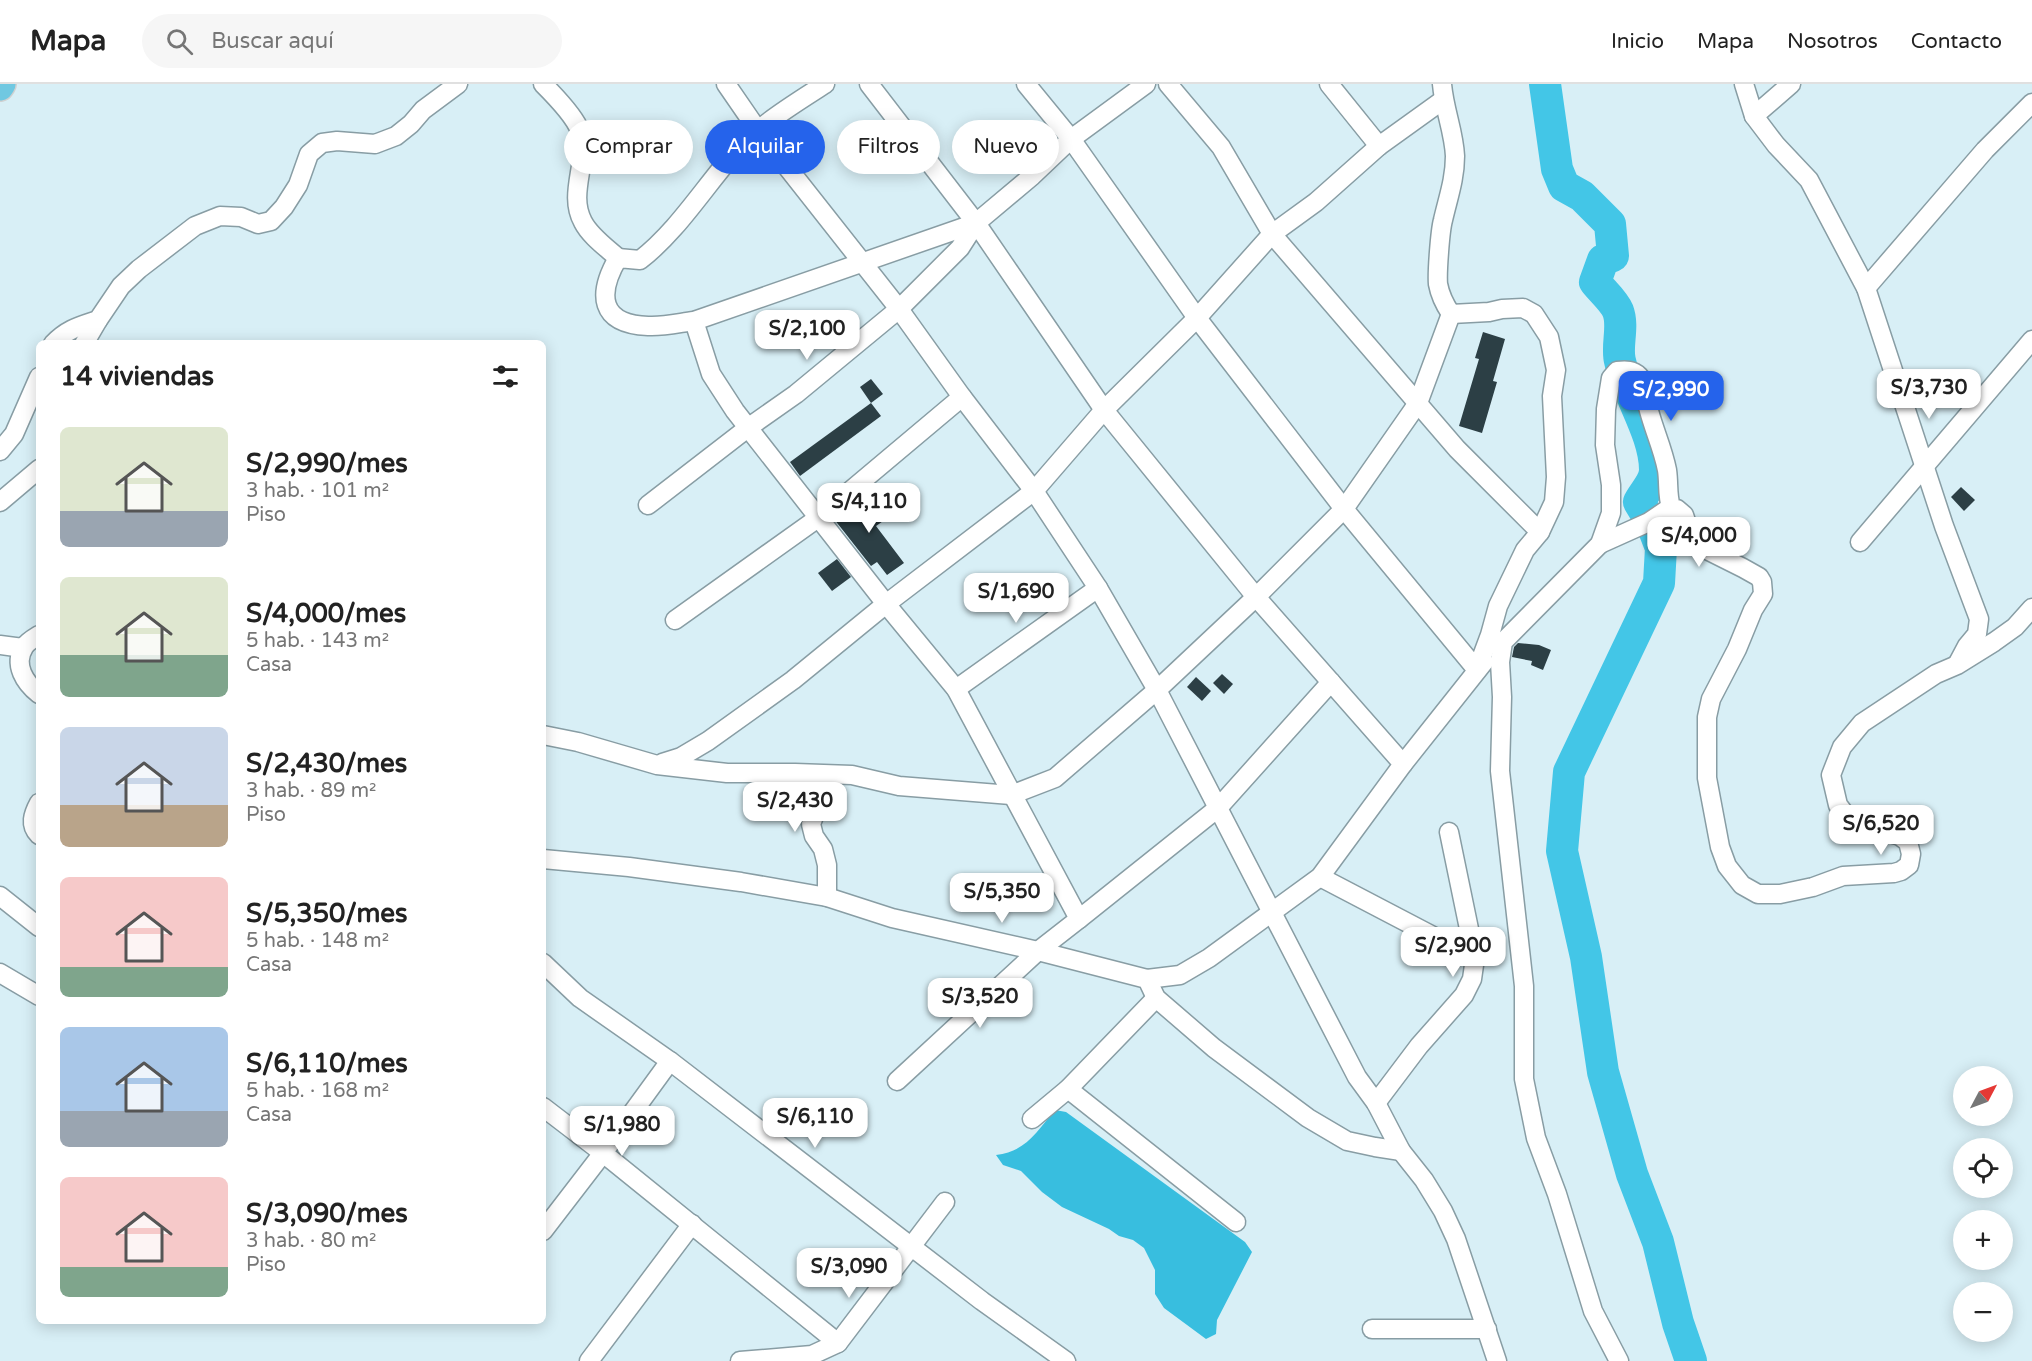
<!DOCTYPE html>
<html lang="es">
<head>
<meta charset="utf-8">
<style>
  :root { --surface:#fff; --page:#f6f6f6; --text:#222; --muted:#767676; --line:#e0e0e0; --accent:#2563eb }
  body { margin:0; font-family:"Varela Round",sans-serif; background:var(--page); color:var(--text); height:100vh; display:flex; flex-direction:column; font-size:22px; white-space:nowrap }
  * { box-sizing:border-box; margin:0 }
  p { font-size:20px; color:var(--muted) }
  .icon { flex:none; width:33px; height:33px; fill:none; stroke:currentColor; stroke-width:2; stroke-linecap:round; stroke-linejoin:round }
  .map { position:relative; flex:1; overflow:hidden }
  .panel { position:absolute; left:36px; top:256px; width:510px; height:984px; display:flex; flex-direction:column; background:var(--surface); border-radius:9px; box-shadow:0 3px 15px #0003 }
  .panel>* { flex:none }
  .hud { position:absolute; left:564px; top:36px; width:570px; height:54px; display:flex; gap:12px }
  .needle { width:39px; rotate:49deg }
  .controls { position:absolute; left:1953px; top:982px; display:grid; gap:12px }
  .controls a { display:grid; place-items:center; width:60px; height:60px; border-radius:50%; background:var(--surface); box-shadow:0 3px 15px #0003; font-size:30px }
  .price { position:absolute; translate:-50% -51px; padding:0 14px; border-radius:12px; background:#fff; color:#222; font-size:20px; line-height:39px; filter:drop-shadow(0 2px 3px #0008) }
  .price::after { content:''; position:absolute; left:50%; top:36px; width:18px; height:14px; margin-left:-9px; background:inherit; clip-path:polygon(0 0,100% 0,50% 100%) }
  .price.current { background:var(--accent); color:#fff }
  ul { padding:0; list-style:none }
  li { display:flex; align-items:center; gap:18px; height:150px; padding:0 24px }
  li span { display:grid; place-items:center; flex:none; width:168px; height:120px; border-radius:9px; color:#555 }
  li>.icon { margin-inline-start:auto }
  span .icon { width:72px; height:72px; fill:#fffc; stroke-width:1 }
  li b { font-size:26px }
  h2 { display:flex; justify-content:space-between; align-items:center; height:72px; padding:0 24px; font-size:26px }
  .tag { padding:0 21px; border-radius:27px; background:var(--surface); box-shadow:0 3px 15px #0003; font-size:21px; line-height:54px }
  .tag.current { background:var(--accent); color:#fff }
  header { display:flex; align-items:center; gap:36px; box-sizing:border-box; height:84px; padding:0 30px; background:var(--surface); border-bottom:2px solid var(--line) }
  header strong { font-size:28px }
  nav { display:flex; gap:33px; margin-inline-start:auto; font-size:21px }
  .search { width:420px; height:54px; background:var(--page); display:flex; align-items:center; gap:15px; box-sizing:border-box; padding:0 21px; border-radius:33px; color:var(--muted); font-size:22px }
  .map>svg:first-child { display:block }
  .forest { fill:#38bedf }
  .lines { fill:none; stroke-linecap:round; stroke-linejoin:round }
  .river { stroke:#43c6e7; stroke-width:32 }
  .building { fill:#2c3f45 }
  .minor-casing { stroke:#889da4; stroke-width:21 }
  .highway-casing { stroke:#cfd1d1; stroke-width:30 }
  .minor { stroke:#fff; stroke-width:18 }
  .highway { stroke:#70c8e1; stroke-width:27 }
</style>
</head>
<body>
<header>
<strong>Mapa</strong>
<div class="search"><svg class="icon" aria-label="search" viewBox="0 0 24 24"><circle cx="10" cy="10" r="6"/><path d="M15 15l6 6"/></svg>Buscar aquí</div>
<nav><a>Inicio</a><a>Mapa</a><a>Nosotros</a><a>Contacto</a></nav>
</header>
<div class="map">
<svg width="2032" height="1277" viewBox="0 0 2032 1277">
  <rect width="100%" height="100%" fill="#d8eff6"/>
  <path class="forest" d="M1055 1026 1066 1028 1245 1158 1252 1168 1217 1236 1216 1250 1206 1255 1164 1224 1155 1210V1186L1144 1164 1133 1156 1119 1152 1109 1145 1062 1123 1042 1108 1021 1087 1003 1081 996 1071C1027 1067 1036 1048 1055 1026Z"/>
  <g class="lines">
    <path class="river" d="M1545 0 1557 85 1564 102 1582 112 1610 140 1613 172 1603 176 1595 198C1602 207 1614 217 1618 227 1624 243 1616 262 1620 277 1628 313 1655 350 1655 386 1655 398 1644 408 1639 418L1651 438 1661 464 1659 499 1569 688 1562 767 1586 873 1603 988 1632 1090 1658 1158 1678 1239 1691 1277"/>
  </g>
  <g class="building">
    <polygon points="1483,248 1505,255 1493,297 1497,298 1482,349 1459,342 1479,275 1475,274"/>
    <polygon points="871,295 883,310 871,319 860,303"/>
    <polygon points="871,319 881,332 800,392 790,378"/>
    <polygon points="1961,403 1975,416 1964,427 1951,413"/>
    <polygon points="869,411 886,435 876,442 904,479 887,491 877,478 871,482 834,435 856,418 857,420"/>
    <polygon points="837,475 851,493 832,507 818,489"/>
    <polygon points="1518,559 1539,561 1551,566 1543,586 1531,581 1532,577 1512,573 1514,563"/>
    <polygon points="1222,590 1233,600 1224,610 1213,599"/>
    <polygon points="1196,593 1211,607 1202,617 1187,603"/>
  </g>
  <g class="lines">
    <g class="minor-casing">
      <g id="minor">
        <path d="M543 0C554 11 575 33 580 47 590 77 567 109 583 138 590 152 607 164 618 174"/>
        <polyline points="726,0 757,45 899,225 962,313 1034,407 1098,504 1157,606 1357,993 1376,1019 1401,1067 1424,1096 1443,1127 1456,1155 1497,1277"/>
        <path d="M825 0C791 22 757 42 731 73 701 108 676 148 640 176L618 174C597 210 599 240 648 242 663 243 679 239 694 237L976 139"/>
        <polyline points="869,0 976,139 1104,326 1256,513 1403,680 1320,793 1209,874 1180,891 1147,895"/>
        <polyline points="1026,0 1071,55 1197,234 1344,425 1477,586 1490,551 1498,522 1525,466 1540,448 1554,418 1556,393 1552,312 1556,286 1549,253 1534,230 1523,224 1502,225 1489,228 1451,230"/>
        <polyline points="1168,0 1221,63 1272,150 1457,365 1540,448"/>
        <polyline points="1329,0 1379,62"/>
        <path d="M1442 0C1444 25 1454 48 1455 72 1455 95 1448 114 1443 136 1440 147 1437 189 1438 200 1440 211 1445 221 1451 230"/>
        <polyline points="1744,0 1754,32 1776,61 1809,96 1866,204 1944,442 1979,535 1977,550 1967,562 1958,579"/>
        <polyline points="1754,32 1791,0"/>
        <polyline points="1866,204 1985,66 2032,19"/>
        <polyline points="694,237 711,290 735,327 886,520 956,605 1079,835 1038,867 897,997"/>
        <path d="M53 260C67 245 80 242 98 236L121 202 139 185 195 142 220 132 241 133 258 140 271 137 284 123 298 101 309 70 322 59 337 57 375 60 396 52 411 40 423 26 458 0"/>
        <polyline points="84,260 98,236"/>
        <polyline points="0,367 14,350 39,293"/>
        <polyline points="0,418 39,385"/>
        <polyline points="648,421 749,343 796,310 899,225 960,164 976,139 1032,92 1071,55 1146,0"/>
        <polyline points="1860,458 2032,256"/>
        <polyline points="1600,460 1649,438 1671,423"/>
        <polyline points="675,536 818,434 962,313"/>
        <path d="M39 551C34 554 27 558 24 563 13 581 25 599 39 610"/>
        <polyline points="0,561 23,564"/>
        <polyline points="956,605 1098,504"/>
        <polyline points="543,651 578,658 657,681 727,689 795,689 852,691 899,702 1011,711 1055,694 1157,606 1256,513 1344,425 1418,319 1451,230"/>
        <polyline points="662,679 681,673 708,657 793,596 886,520 1034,407 1104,326 1197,234 1272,150 1316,118 1379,62 1443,16"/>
        <polyline points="1403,680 1484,578"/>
        <path d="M39 719C33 730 29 741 39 751"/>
        <polyline points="543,775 629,783 741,798 827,813 892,834 1038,867 1147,895 1156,914 1214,964 1308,1034 1347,1057 1375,1063 1401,1067"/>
        <polyline points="1320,793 1475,874"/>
        <polyline points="0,812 39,843"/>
        <polyline points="827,813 827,781 823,765 814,752 811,740 830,691"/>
        <polyline points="1079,835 1218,724 1331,598"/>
        <polyline points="543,879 580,914 670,977 982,1217 1066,1277"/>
        <polyline points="0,889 39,912"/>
        <polyline points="1068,1005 1236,1138"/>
        <polyline points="1376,1019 1419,962 1464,911 1472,895 1475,874 1449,748"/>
        <polyline points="543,1023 603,1069 838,1259"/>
        <polyline points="1032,1035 1068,1005 1156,914"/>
        <polyline points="543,1147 603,1069 670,977"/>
        <polyline points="1372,1245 1487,1245"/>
        <polyline points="589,1277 692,1140"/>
        <polyline points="740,1277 812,1271 838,1259 945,1118"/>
        <path d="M1619 1277 1593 1227 1557 1110 1536 1054 1524 995V902L1500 687 1502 613 1500 578 1503 558 1600 460 1611 429V401L1605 361 1606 325 1611 294 1617 287C1626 286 1633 286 1639 292 1645 298 1643 302 1645 309 1649 336 1662 360 1667 386 1669 399 1667 411 1671 423L1677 425 1684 431 1692 455 1697 461 1743 484 1759 493 1762 498 1763 510 1753 526 1737 565 1711 615 1707 633V694L1720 763 1727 782 1742 801 1758 810H1780L1813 803 1843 792 1894 789 1901 787 1909 781 1911 770 1908 758 1900 752 1851 738 1838 721 1831 691 1842 663 1862 639 1936 590 1957 581 1994 558 2015 543 2032 524"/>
      </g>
    </g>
    <g class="highway-casing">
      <polyline id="highway" points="0,3 2,0"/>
    </g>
    <use href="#minor" class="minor"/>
    <use href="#highway" class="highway"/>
  </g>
</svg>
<div class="controls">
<a><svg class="needle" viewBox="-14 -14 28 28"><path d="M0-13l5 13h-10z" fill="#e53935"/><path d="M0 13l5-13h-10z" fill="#767676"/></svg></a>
<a><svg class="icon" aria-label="locate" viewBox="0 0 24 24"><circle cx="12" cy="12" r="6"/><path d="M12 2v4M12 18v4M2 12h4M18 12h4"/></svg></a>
<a>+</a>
<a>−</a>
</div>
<b class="price" style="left:807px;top:277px">S/2,100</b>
<b class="price" style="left:1929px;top:336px">S/3,730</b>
<b class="price current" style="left:1671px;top:338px">S/2,990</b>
<b class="price" style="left:869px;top:450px">S/4,110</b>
<b class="price" style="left:1699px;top:484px">S/4,000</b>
<b class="price" style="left:1016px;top:540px">S/1,690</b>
<b class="price" style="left:795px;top:749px">S/2,430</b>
<b class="price" style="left:1881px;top:772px">S/6,520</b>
<b class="price" style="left:1002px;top:840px">S/5,350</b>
<b class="price" style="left:1453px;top:894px">S/2,900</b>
<b class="price" style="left:980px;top:945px">S/3,520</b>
<b class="price" style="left:815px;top:1065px">S/6,110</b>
<b class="price" style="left:622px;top:1073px">S/1,980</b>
<b class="price" style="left:849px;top:1215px">S/3,090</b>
<div class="hud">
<a class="tag">Comprar</a>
<a class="tag current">Alquilar</a>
<a class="tag">Filtros</a>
<a class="tag">Nuevo</a>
</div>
<section class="panel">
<h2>14 viviendas<svg class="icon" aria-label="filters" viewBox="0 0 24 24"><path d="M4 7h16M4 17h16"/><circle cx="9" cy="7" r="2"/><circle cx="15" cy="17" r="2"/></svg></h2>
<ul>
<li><span style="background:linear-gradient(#dfe7d0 70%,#9aa5b1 0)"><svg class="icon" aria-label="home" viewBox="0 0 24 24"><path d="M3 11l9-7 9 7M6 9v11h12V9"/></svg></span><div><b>S/2,990/mes</b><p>3 hab. · 101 m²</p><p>Piso</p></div></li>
<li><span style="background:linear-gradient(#dfe7d0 65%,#7fa58c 0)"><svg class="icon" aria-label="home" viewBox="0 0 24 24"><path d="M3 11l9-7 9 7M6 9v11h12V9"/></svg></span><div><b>S/4,000/mes</b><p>5 hab. · 143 m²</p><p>Casa</p></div></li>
<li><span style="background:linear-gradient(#c9d6e8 65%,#b9a48a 0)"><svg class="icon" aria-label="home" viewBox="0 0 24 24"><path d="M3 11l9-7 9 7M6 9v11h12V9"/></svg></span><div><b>S/2,430/mes</b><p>3 hab. · 89 m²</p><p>Piso</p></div></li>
<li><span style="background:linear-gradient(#f6c9c9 75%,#7fa58c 0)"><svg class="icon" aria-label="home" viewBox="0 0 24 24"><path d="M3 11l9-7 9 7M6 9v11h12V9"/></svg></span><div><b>S/5,350/mes</b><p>5 hab. · 148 m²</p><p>Casa</p></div></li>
<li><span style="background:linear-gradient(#a9c7e8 70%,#9aa5b1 0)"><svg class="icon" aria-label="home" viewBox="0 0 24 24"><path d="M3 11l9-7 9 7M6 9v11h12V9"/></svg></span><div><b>S/6,110/mes</b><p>5 hab. · 168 m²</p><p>Casa</p></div></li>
<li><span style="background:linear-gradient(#f6c9c9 75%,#7fa58c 0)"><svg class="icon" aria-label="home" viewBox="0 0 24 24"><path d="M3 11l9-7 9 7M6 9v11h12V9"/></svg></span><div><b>S/3,090/mes</b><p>3 hab. · 80 m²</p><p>Piso</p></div></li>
</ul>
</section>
</div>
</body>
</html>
